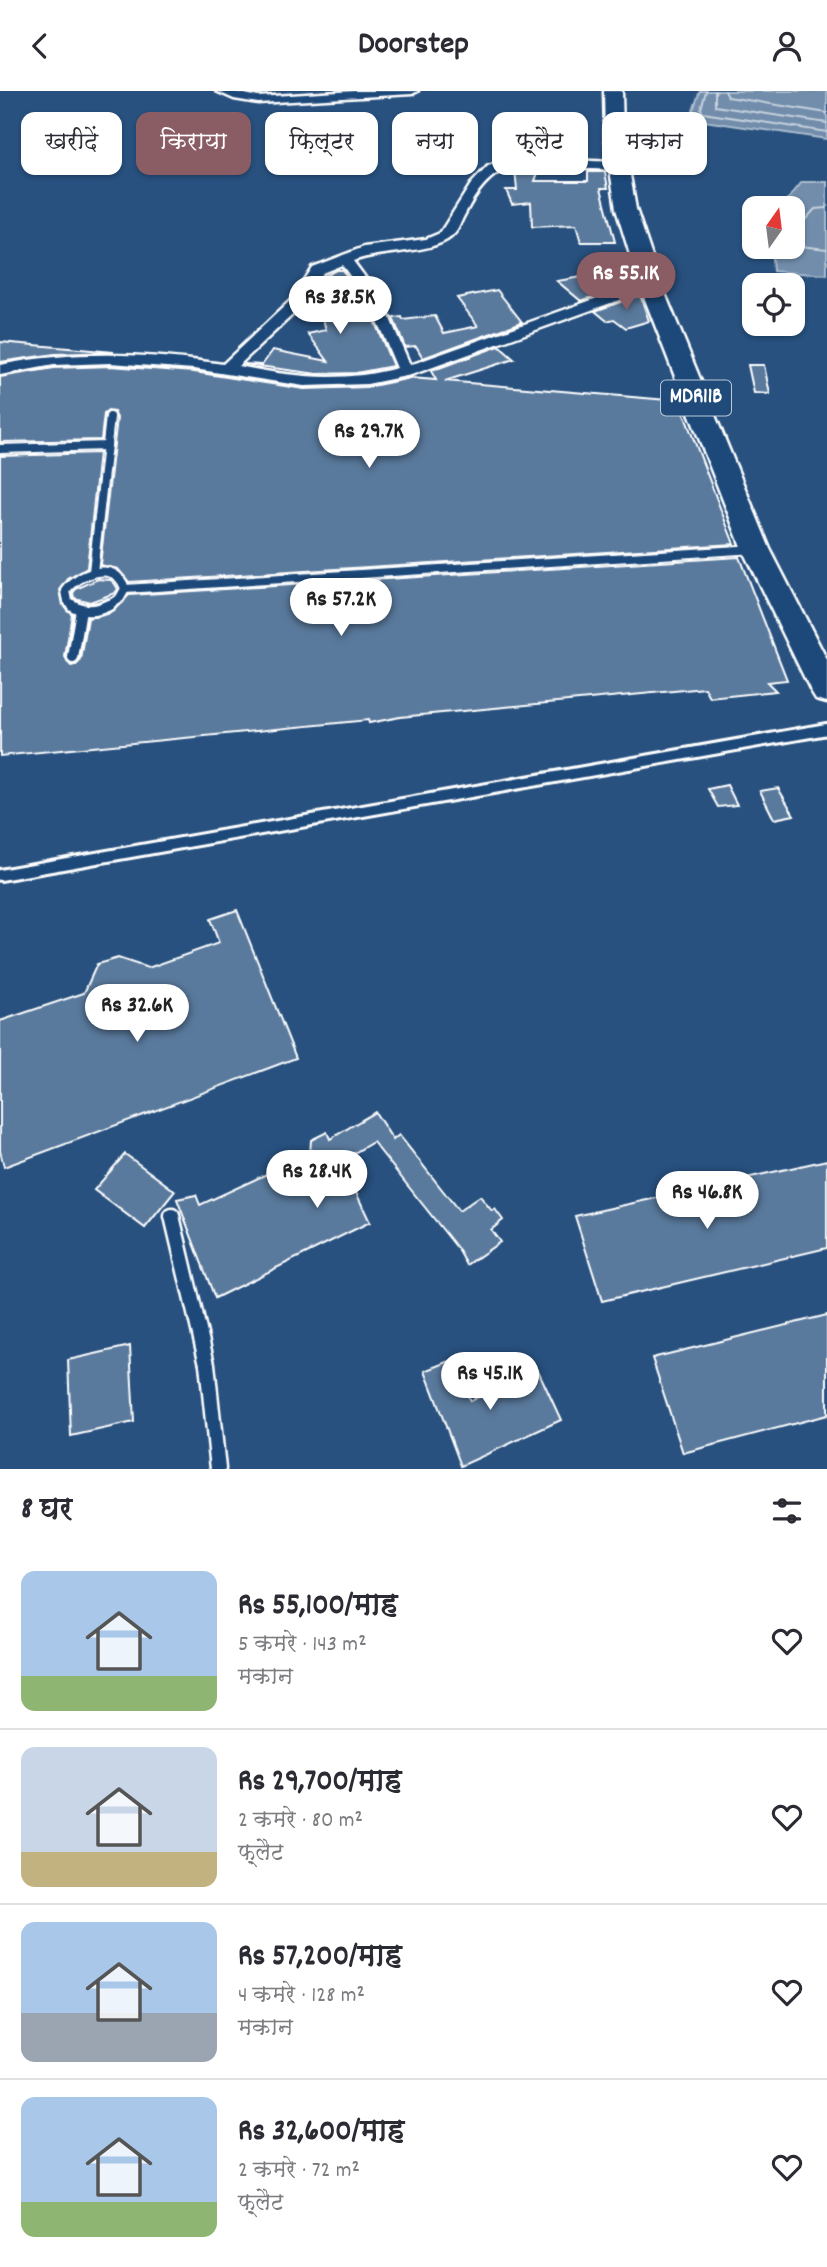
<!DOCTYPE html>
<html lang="hi">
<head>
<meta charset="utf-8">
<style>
  :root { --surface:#fff; --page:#f7f7f7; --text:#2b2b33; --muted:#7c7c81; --line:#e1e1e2; --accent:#8a5d65 }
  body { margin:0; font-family:Dekko,"Playpen Sans Deva",sans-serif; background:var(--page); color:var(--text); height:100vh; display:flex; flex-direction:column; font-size:26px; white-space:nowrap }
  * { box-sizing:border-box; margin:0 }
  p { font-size:23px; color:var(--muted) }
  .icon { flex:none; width:38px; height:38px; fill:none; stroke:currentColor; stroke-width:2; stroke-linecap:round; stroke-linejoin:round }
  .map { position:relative; height:1378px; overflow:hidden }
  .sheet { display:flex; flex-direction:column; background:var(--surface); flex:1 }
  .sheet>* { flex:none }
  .top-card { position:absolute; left:21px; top:21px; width:786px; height:63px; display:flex; gap:14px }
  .needle { width:46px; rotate:14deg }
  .tools { position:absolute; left:742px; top:105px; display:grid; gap:14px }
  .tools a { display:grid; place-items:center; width:63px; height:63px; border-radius:14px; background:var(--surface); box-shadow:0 2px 5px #0004; font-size:35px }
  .price { position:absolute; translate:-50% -60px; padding:0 16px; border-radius:24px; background:#fff; color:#222; font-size:23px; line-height:46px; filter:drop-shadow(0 2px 4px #0008) }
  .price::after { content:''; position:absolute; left:50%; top:42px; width:21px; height:16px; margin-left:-10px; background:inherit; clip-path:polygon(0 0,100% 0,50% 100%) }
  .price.current { background:var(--accent); color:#fff }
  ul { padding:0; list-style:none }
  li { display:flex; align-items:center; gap:21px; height:175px; padding:0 21px }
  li+li { border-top:2px solid var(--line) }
  li span { display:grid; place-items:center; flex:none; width:196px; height:140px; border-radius:14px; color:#555 }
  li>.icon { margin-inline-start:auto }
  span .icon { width:84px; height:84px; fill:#fffc; stroke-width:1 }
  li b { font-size:30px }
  h2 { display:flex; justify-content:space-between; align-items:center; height:84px; padding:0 21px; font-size:30px }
  .tag { padding:0 24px; border-radius:14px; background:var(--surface); box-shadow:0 2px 5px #0004; font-size:24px; line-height:63px }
  .tag.current { background:var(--accent); color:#fff }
  header { display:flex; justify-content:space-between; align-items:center; height:91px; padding:0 21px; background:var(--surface); font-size:32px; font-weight:700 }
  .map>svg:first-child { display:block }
  .water { fill:#718dab; stroke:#aabbcd; stroke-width:2 }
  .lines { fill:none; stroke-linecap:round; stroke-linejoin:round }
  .shore { stroke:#c6d1dd; stroke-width:2 }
  .building { fill:#5a7a9d; stroke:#fff; stroke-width:2 }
  .lane-far2-casing { stroke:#fff; stroke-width:12 }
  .lane-far1-casing { stroke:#fff; stroke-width:16 }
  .lane-casing { stroke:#fff; stroke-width:19 }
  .street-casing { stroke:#fff; stroke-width:5 }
  .primary-casing { stroke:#fff; stroke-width:5 }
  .lane-far2 { stroke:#1f4a7a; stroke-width:8 }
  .lane-far1 { stroke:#1f4a7a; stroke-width:10 }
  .lane { stroke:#1f4a7a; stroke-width:14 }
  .street { fill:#1f4a7a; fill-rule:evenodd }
  .primary { fill:#1f4a7a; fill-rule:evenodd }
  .labels { text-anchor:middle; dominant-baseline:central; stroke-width:5; stroke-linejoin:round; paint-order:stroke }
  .shield { fill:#1f4a7a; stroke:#bcc9d7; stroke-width:2 }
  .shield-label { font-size:21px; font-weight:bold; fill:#fff }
</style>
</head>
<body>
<header><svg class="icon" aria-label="back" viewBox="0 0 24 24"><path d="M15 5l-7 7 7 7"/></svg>Doorstep<svg class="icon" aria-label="person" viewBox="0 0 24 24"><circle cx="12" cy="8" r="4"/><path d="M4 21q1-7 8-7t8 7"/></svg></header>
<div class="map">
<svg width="827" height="1378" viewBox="0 0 827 1378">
  <rect width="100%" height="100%" fill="#28517f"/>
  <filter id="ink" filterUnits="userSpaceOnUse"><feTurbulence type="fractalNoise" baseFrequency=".0143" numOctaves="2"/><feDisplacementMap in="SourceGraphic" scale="14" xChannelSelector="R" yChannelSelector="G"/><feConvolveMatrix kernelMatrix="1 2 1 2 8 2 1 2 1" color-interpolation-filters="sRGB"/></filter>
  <g filter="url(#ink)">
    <g class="water">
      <polygon points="700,0 827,0 827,48 690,28"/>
      <polygon points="802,91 827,91 827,184 773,180 771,156 793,156 793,117 781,117"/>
    </g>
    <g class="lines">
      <g class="shore">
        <polyline points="706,0 701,18 703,22 827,41"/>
        <polyline points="715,0 715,15 827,32"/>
        <polyline points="725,0 728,6 827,22"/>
        <polyline points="827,117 815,118 793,142 799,155 827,158"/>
      </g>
    </g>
    <g class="building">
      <polygon points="547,32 560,33 561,51 541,50"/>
      <polygon points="515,78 539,79 535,90 588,90 588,81 605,81 608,97 601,97 615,151 581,151 576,134 532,136 531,111 512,113 506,99 517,99"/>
      <polygon points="336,179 342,179 366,210 393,275 356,282 317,283 244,273 262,274 273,259 328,270 308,243 326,239 320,217 334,215 323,186"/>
      <polygon points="622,179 631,190 636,191 581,210 557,190"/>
      <polygon points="497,199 522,231 423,267 416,255 405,256 393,227 402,226 403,229 435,225 444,242 478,235 457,207"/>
      <polygon points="640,204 649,230 626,237 614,228 607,230 595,220"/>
      <polygon points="0,251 114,261 55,263 0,271"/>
      <polygon points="499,255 514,268 445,290 679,310 734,453 129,491 118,478 100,474 117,327 114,321 108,320 104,323 101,349 0,351 0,286 54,277 110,275 194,281 304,298 367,296 411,287 436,289 431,280"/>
      <polygon points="748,274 764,274 770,303 754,302"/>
      <polygon points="99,362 87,477 68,488 60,499 63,514 72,523 65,566 71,575 76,574 81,569 88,527 112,521 129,504 739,466 787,589 767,591 776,600 710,607 705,597 400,626 369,632 368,629 0,665 0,365"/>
      <polygon points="98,488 111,489 115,493 118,498 115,502 90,511 74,507 73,502 76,498"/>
      <polygon points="727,694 737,714 718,716 708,698"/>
      <polygon points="778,697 794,724 774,728 760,700"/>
      <polygon points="237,819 296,967 4,1076 0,1060 0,930 84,902 97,873 118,867 148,877 219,852 210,828"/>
      <polygon points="375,1021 393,1049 399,1044 459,1120 480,1105 492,1120 495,1118 503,1129 491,1139 500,1151 467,1174 458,1158 373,1051 341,1070 370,1131 215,1207 177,1108 196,1104 200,1114 310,1063 311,1049 327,1041 330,1048"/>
      <polygon points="125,1063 175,1100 145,1137 94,1099"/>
      <polygon points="827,1069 827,1157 602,1210 575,1125"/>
      <polygon points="827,1224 827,1324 683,1362 652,1267"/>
      <polygon points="130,1255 134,1331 71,1345 68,1269"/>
      <polygon points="455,1268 470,1310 538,1279 561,1329 461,1375 425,1280"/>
    </g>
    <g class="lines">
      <g class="lane-far2-casing">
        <g id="lane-far2">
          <polyline points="0,358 107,355"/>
          <polyline points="93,481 110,326"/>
          <polyline points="125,498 755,458"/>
          <path d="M73 516 68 510 66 500C79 482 116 468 125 498L120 507 106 516"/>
        </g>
      </g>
      <g class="lane-far1-casing">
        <g id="lane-far1">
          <path d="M72 514C84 522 97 520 109 514"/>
          <polyline points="73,567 81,519"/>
          <polyline points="0,784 827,638"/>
        </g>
      </g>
      <g class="lane-casing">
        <polyline id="lane" points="172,1125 207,1273 218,1378"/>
      </g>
      <g class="street-casing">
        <g id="street">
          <polygon points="216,0 232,0 258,6 355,0 418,0 412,3 258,12 234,8"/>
          <path d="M511 67 618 71 624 75 618 79 512 75C489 83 476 101 465 123 460 131 459 140 451 146 431 163 381 159 353 170L382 209 410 274 645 190H655V196L411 284 367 293 304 295 194 278 110 272 54 274 0 284V274C74 259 148 262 223 273L291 209 312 176 364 156 426 148 440 142 471 93 488 75ZM342 174 368 209 397 277C342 292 292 286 238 275L302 215 322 182Z"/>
        </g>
      </g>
      <g class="primary-casing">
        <polygon id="primary" points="604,0 622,0 623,45 636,118 661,193 770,458 827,569 827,611 816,608 811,600 742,458 639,193 616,118 605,45"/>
      </g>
      <use href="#lane-far2" class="lane-far2"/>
      <use href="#lane-far1" class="lane-far1"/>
      <use href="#lane" class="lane"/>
      <use href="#street" class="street"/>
      <use href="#primary" class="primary"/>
    </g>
  </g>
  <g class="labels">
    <rect class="shield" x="661" y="289.5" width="70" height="35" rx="5"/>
    <g class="shield-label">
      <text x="696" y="307">MDR11B</text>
    </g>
  </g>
</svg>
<div class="tools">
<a><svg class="needle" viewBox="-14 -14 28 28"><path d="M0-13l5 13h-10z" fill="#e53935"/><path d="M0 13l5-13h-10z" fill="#7c7c81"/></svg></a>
<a><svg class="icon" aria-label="locate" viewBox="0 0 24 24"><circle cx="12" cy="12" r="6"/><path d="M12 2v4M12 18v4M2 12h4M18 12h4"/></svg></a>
</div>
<b class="price current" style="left:626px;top:221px">Rs 55.1K</b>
<b class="price" style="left:340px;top:245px">Rs 38.5K</b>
<b class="price" style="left:369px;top:379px">Rs 29.7K</b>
<b class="price" style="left:341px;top:547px">Rs 57.2K</b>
<b class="price" style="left:137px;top:953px">Rs 32.6K</b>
<b class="price" style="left:317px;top:1119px">Rs 28.4K</b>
<b class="price" style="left:707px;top:1140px">Rs 46.8K</b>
<b class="price" style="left:490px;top:1321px">Rs 45.1K</b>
<div class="top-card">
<a class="tag">खरीदें</a>
<a class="tag current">किराया</a>
<a class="tag">फ़िल्टर</a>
<a class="tag">नया</a>
<a class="tag">फ़्लैट</a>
<a class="tag">मकान</a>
</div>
</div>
<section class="sheet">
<h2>8 घर<svg class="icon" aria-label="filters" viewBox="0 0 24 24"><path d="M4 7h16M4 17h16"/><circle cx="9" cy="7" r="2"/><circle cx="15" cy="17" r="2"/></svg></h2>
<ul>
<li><span style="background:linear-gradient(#a9c7e8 75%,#8fb573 0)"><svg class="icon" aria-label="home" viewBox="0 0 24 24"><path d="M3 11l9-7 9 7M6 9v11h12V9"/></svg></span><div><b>Rs 55,100/माह</b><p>5 कमरे · 143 m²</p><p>मकान</p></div><svg class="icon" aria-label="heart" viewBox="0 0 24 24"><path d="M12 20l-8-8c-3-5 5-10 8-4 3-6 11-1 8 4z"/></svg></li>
<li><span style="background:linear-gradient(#c9d6e8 75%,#c2b280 0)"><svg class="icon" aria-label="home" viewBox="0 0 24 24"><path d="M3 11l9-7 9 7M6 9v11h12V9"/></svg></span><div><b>Rs 29,700/माह</b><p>2 कमरे · 80 m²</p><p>फ़्लैट</p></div><svg class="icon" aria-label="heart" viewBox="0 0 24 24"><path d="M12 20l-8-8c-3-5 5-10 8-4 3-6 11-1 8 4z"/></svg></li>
<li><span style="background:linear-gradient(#a9c7e8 65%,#9aa5b1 0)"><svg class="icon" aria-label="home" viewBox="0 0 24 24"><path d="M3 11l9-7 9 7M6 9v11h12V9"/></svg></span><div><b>Rs 57,200/माह</b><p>4 कमरे · 128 m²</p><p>मकान</p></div><svg class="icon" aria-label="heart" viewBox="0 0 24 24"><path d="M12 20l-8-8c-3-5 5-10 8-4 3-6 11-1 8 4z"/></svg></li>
<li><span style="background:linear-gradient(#a9c7e8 75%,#8fb573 0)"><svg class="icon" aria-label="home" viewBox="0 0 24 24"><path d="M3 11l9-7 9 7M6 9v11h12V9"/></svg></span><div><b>Rs 32,600/माह</b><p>2 कमरे · 72 m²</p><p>फ़्लैट</p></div><svg class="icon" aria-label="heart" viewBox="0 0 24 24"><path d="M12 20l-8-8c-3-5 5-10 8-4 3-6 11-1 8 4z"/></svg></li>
</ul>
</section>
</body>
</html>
